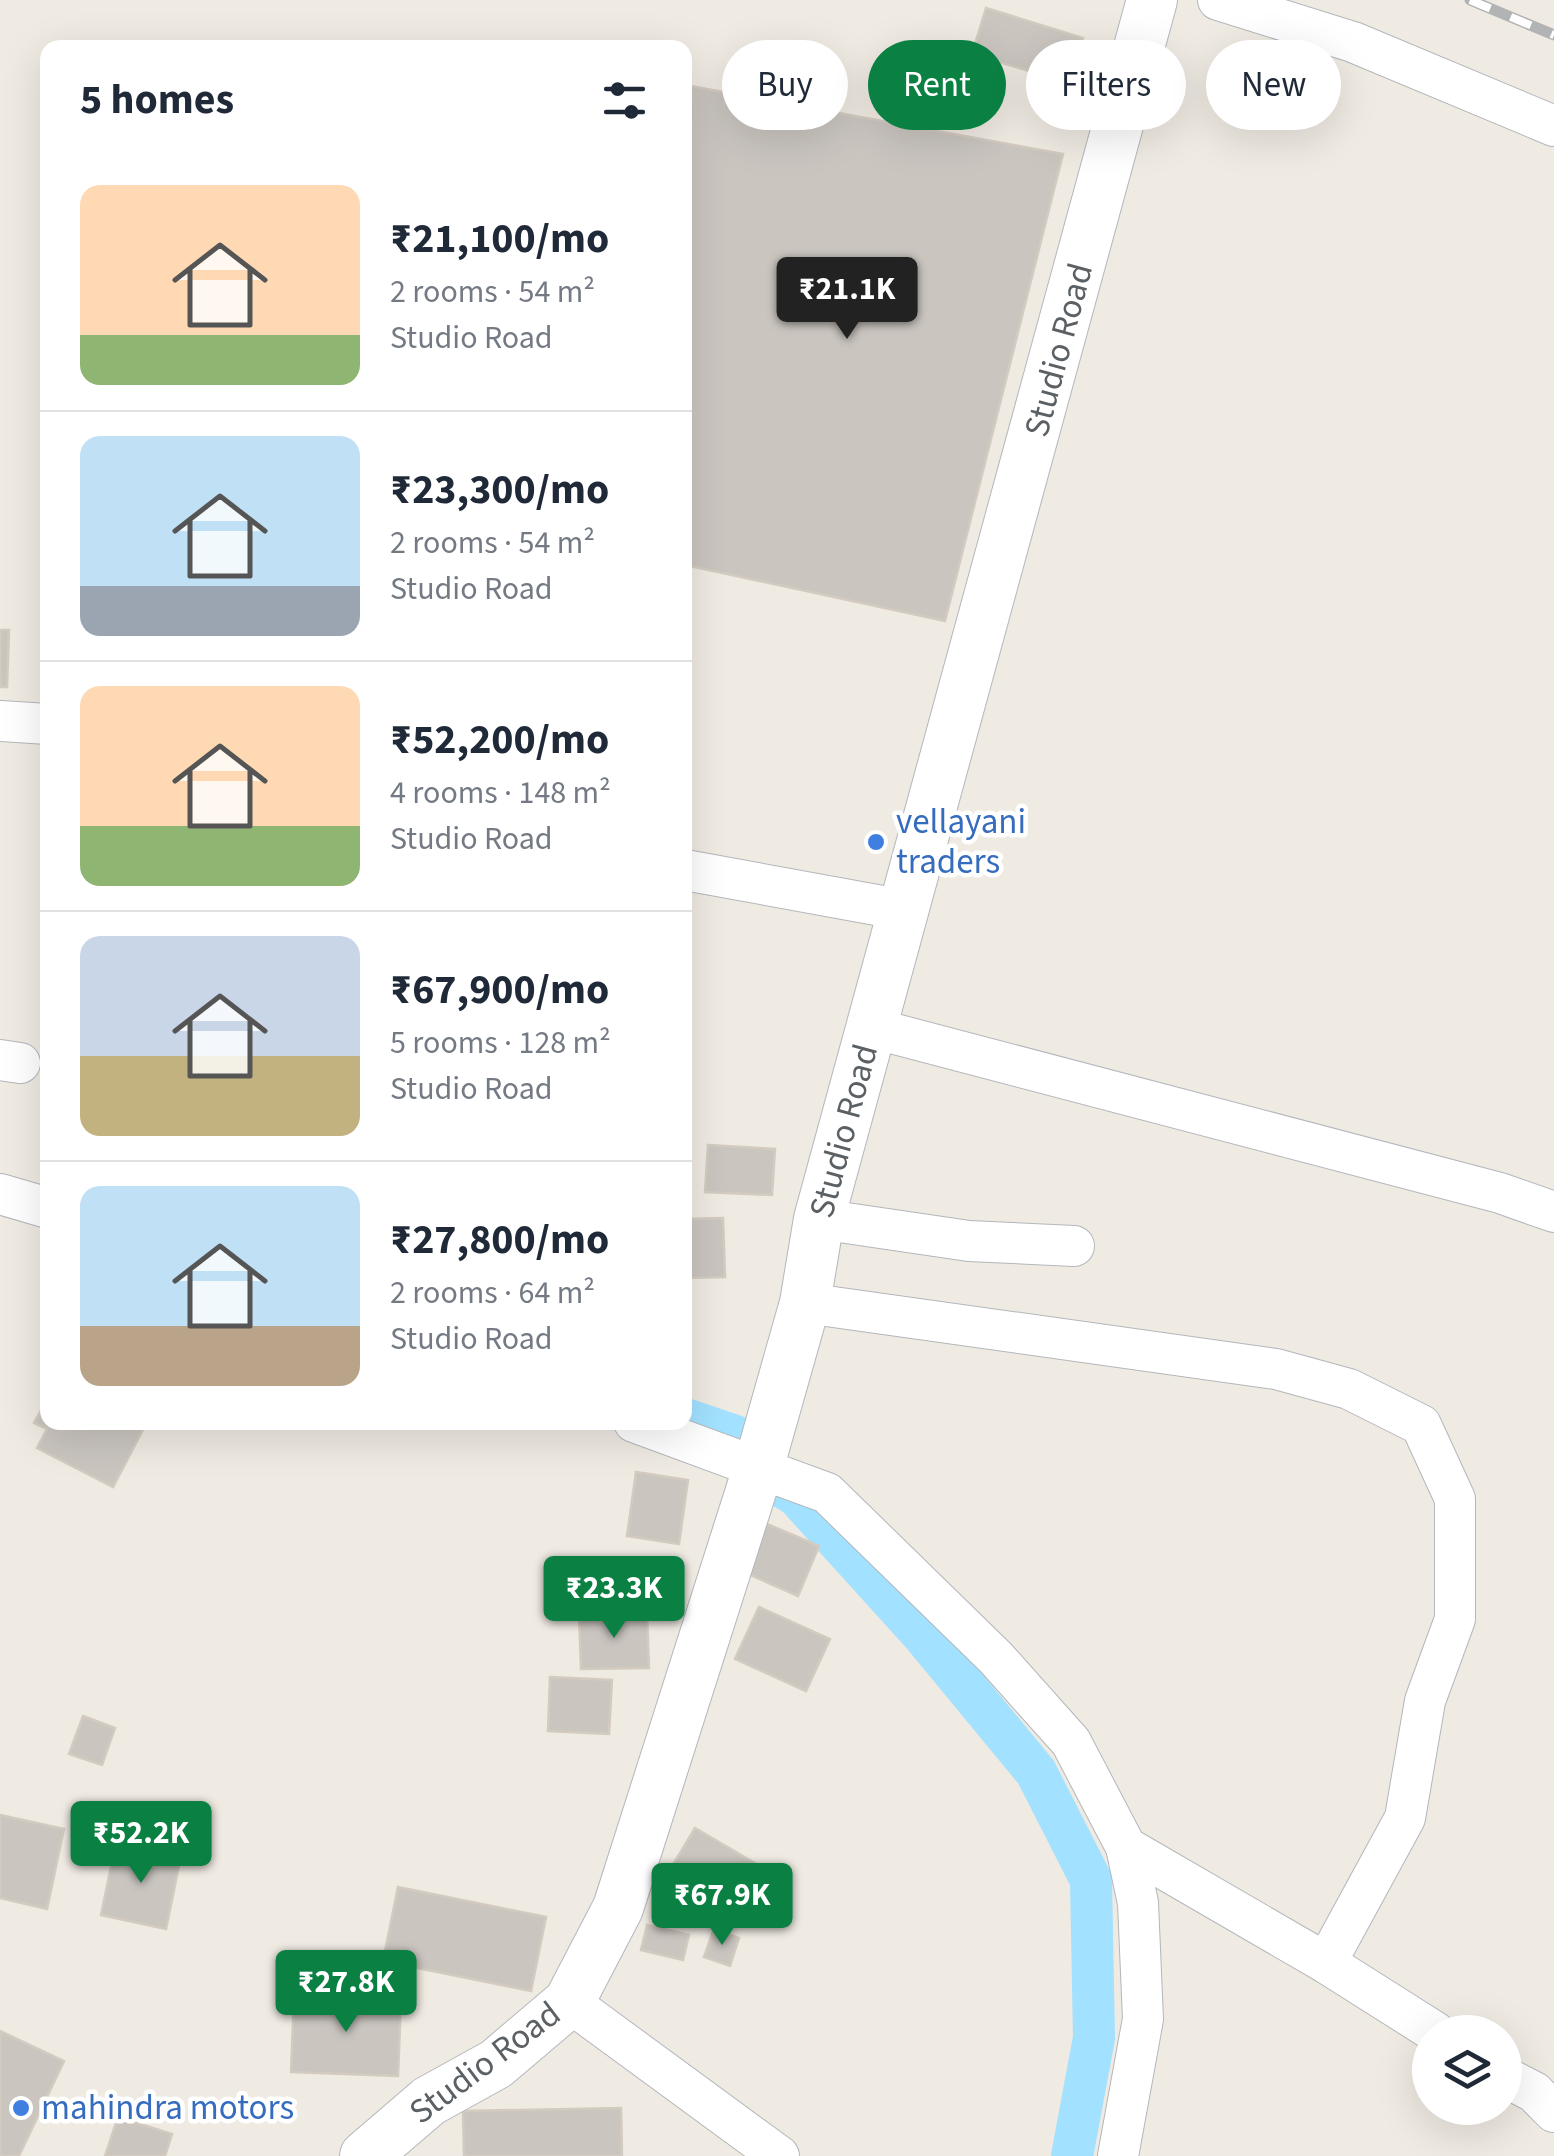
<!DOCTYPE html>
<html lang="en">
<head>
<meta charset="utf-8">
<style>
  :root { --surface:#fff; --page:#f6f6f7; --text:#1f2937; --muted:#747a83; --line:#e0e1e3; --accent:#0b8043 }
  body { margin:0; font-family:"Source Sans 3",sans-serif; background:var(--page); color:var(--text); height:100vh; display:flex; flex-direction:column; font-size:38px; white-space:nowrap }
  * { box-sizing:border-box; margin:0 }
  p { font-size:32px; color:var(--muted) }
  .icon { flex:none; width:55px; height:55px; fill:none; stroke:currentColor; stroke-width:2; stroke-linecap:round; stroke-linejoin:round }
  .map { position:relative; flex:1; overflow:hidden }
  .sheet { position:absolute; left:40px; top:40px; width:652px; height:1390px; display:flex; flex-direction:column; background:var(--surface); border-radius:20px; box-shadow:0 10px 40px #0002 }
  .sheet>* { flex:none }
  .top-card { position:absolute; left:722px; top:40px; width:680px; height:90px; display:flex; gap:20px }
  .tools { position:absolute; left:1412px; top:2015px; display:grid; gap:20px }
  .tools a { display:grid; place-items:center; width:110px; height:110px; border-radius:50%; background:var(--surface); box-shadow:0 10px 40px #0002; font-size:50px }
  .price { position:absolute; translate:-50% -85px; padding:0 22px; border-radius:10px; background:var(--accent); color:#fff; font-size:32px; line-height:65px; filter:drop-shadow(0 2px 5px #0008) }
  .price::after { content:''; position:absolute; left:50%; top:60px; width:30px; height:22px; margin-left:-15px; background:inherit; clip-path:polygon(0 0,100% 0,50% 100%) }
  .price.on { background:#222; color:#fff }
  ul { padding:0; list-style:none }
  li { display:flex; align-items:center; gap:30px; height:250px; padding:0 40px }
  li+li { border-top:2px solid var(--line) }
  li span { display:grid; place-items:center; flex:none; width:280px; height:200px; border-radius:20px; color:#555 }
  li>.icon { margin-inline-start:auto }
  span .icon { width:120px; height:120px; fill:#fffc; stroke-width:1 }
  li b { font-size:42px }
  h2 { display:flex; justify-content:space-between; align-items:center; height:120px; padding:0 40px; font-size:42px }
  .pill { padding:0 35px; border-radius:45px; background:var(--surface); box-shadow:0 10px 40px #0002; font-size:35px; line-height:90px }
  .pill.on { background:var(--accent); color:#fff }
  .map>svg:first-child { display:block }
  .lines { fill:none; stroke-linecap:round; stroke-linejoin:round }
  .canal { stroke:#a2e1ff; stroke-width:42 }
  .building { fill:#cac5bf; stroke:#d4cbc0; stroke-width:2.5 }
  .minor-casing { stroke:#b3b7bb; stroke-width:42 }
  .tertiary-casing { stroke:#b3b7bb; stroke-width:52 }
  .minor { stroke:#fff; stroke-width:40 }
  .tertiary { stroke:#fff; stroke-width:50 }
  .rail-casing { stroke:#b2b3b4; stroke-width:11 }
  .rail { stroke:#fff; stroke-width:8; stroke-dasharray:22; stroke-linecap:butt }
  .shop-dot { fill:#3f7fe0; stroke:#fff; stroke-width:4 }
  .labels { text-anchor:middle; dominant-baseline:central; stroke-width:9; stroke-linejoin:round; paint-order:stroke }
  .street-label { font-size:35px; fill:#5a6064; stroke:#fff }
  .shop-label { font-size:35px; fill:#366cbe; stroke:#fff; text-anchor:start }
</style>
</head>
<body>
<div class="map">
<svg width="1554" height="2156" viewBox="0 0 1554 2156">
  <rect width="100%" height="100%" fill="#efeae2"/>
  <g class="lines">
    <g class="canal">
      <polyline points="685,1419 735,1436"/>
      <polyline points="781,1486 797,1496 922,1634 1036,1772 1091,1880 1094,2038 1072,2156"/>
    </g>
  </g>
  <g class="building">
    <polygon points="986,8 1083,38 1069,83 972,54"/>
    <polygon points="685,85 1063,154 945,621 685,565"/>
    <polygon points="0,630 9,630 7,687 0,687"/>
    <polygon points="708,1145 775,1149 772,1195 705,1192"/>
    <polygon points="723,1218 725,1277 685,1278 685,1219"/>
    <polygon points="48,1398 48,1422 147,1422 113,1487 37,1448 47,1429 34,1423"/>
    <polygon points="636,1472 688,1480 679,1544 627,1536"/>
    <polygon points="767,1524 819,1546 798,1596 746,1573"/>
    <polygon points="759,1607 830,1639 806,1691 735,1659"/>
    <polygon points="647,1613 649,1668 581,1669 579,1614"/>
    <polygon points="550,1677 612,1680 609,1734 548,1731"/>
    <polygon points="83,1716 115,1728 102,1765 69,1754"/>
    <polygon points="0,1815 64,1829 47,1909 0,1898"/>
    <polygon points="695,1828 777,1876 753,1917 671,1868"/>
    <polygon points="116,1842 181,1856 166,1929 101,1915"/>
    <polygon points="398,1887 546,1917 531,1991 383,1961"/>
    <polygon points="647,1925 689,1935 683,1960 641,1950"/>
    <polygon points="714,1929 739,1938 730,1966 704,1957"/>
    <polygon points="294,1995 401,1999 398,2076 291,2072"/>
    <polygon points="0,2031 64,2061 19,2156 0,2156"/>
    <polygon points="621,2108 622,2156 464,2156 463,2111"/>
    <polygon points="118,2117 172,2134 165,2156 105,2156"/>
  </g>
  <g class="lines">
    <g class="minor-casing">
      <g id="minor">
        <polyline points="1218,0 1353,42 1554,126"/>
        <polyline points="0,721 48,724"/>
        <polyline points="685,870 904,910"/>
        <polyline points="872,1028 1500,1193 1554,1212"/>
        <polyline points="0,1060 20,1063"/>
        <polyline points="0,1194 48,1208"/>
        <polyline points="819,1219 969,1241 1074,1246"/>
        <polyline points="805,1303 1276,1369 1349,1389 1421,1425 1455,1499 1455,1619 1425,1701 1405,1818 1326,1963"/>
        <polyline points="634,1422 827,1493 996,1658 1071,1742 1126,1847 1138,1903 1143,2019 1118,2156"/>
        <polyline points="1126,1847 1326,1963 1435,2032"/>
        <polyline points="569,2002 779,2156"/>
        <polyline points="1505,2077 1534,2092 1554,2112"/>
      </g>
    </g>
    <g class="tertiary-casing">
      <polyline id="tertiary" points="365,2156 429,2101 496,2064 569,2002 618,1908 758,1469 805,1303 819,1219 1152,0"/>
    </g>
    <use href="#minor" class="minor"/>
    <use href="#tertiary" class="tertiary"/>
    <g class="rail-casing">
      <polyline id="rail" points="1470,0 1554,35"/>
    </g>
    <use href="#rail" class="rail"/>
  </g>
  <g class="shop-dot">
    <circle cx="876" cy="842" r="10"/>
    <circle cx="21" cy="2108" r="10"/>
  </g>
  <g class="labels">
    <g class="street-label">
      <text transform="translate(1059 350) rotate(-75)">Studio Road</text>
      <text transform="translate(844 1131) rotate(-75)">Studio Road</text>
      <text transform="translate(485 2063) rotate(-37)">Studio Road</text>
    </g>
    <g class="shop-label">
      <text x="896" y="822">vellayani<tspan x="896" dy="40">traders</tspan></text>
      <text x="41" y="2108">mahindra motors</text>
    </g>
  </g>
</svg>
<div class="tools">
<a><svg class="icon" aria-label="layers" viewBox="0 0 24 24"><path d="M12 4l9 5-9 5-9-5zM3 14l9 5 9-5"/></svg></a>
</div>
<b class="price on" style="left:847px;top:342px">₹21.1K</b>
<b class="price" style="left:614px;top:1641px">₹23.3K</b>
<b class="price" style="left:141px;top:1886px">₹52.2K</b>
<b class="price" style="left:722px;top:1948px">₹67.9K</b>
<b class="price" style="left:346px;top:2035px">₹27.8K</b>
<div class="top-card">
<a class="pill">Buy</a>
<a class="pill on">Rent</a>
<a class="pill">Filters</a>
<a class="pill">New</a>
</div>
<section class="sheet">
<h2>5 homes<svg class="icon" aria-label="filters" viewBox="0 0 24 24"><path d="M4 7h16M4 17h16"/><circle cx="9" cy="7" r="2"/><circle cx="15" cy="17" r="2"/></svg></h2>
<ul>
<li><span style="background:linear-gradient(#ffd9b3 75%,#8fb573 0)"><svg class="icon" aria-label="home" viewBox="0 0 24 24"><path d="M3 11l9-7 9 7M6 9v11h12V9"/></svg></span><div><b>₹21,100/mo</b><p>2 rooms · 54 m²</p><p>Studio Road</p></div></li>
<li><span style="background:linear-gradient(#bfe0f5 75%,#9aa5b1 0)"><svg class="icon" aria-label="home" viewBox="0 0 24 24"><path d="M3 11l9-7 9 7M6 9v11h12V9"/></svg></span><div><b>₹23,300/mo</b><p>2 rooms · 54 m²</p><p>Studio Road</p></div></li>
<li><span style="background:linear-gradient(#ffd9b3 70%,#8fb573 0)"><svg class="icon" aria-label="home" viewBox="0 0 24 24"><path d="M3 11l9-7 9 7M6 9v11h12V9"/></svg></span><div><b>₹52,200/mo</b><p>4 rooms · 148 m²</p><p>Studio Road</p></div></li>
<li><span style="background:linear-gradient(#c9d6e8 60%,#c2b280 0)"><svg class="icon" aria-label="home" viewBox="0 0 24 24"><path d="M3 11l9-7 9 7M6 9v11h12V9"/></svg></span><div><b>₹67,900/mo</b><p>5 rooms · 128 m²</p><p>Studio Road</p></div></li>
<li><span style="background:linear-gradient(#bfe0f5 70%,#b9a48a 0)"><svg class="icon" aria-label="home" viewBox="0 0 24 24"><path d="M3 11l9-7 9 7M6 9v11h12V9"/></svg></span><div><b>₹27,800/mo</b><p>2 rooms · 64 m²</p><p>Studio Road</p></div></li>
</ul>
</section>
</div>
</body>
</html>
